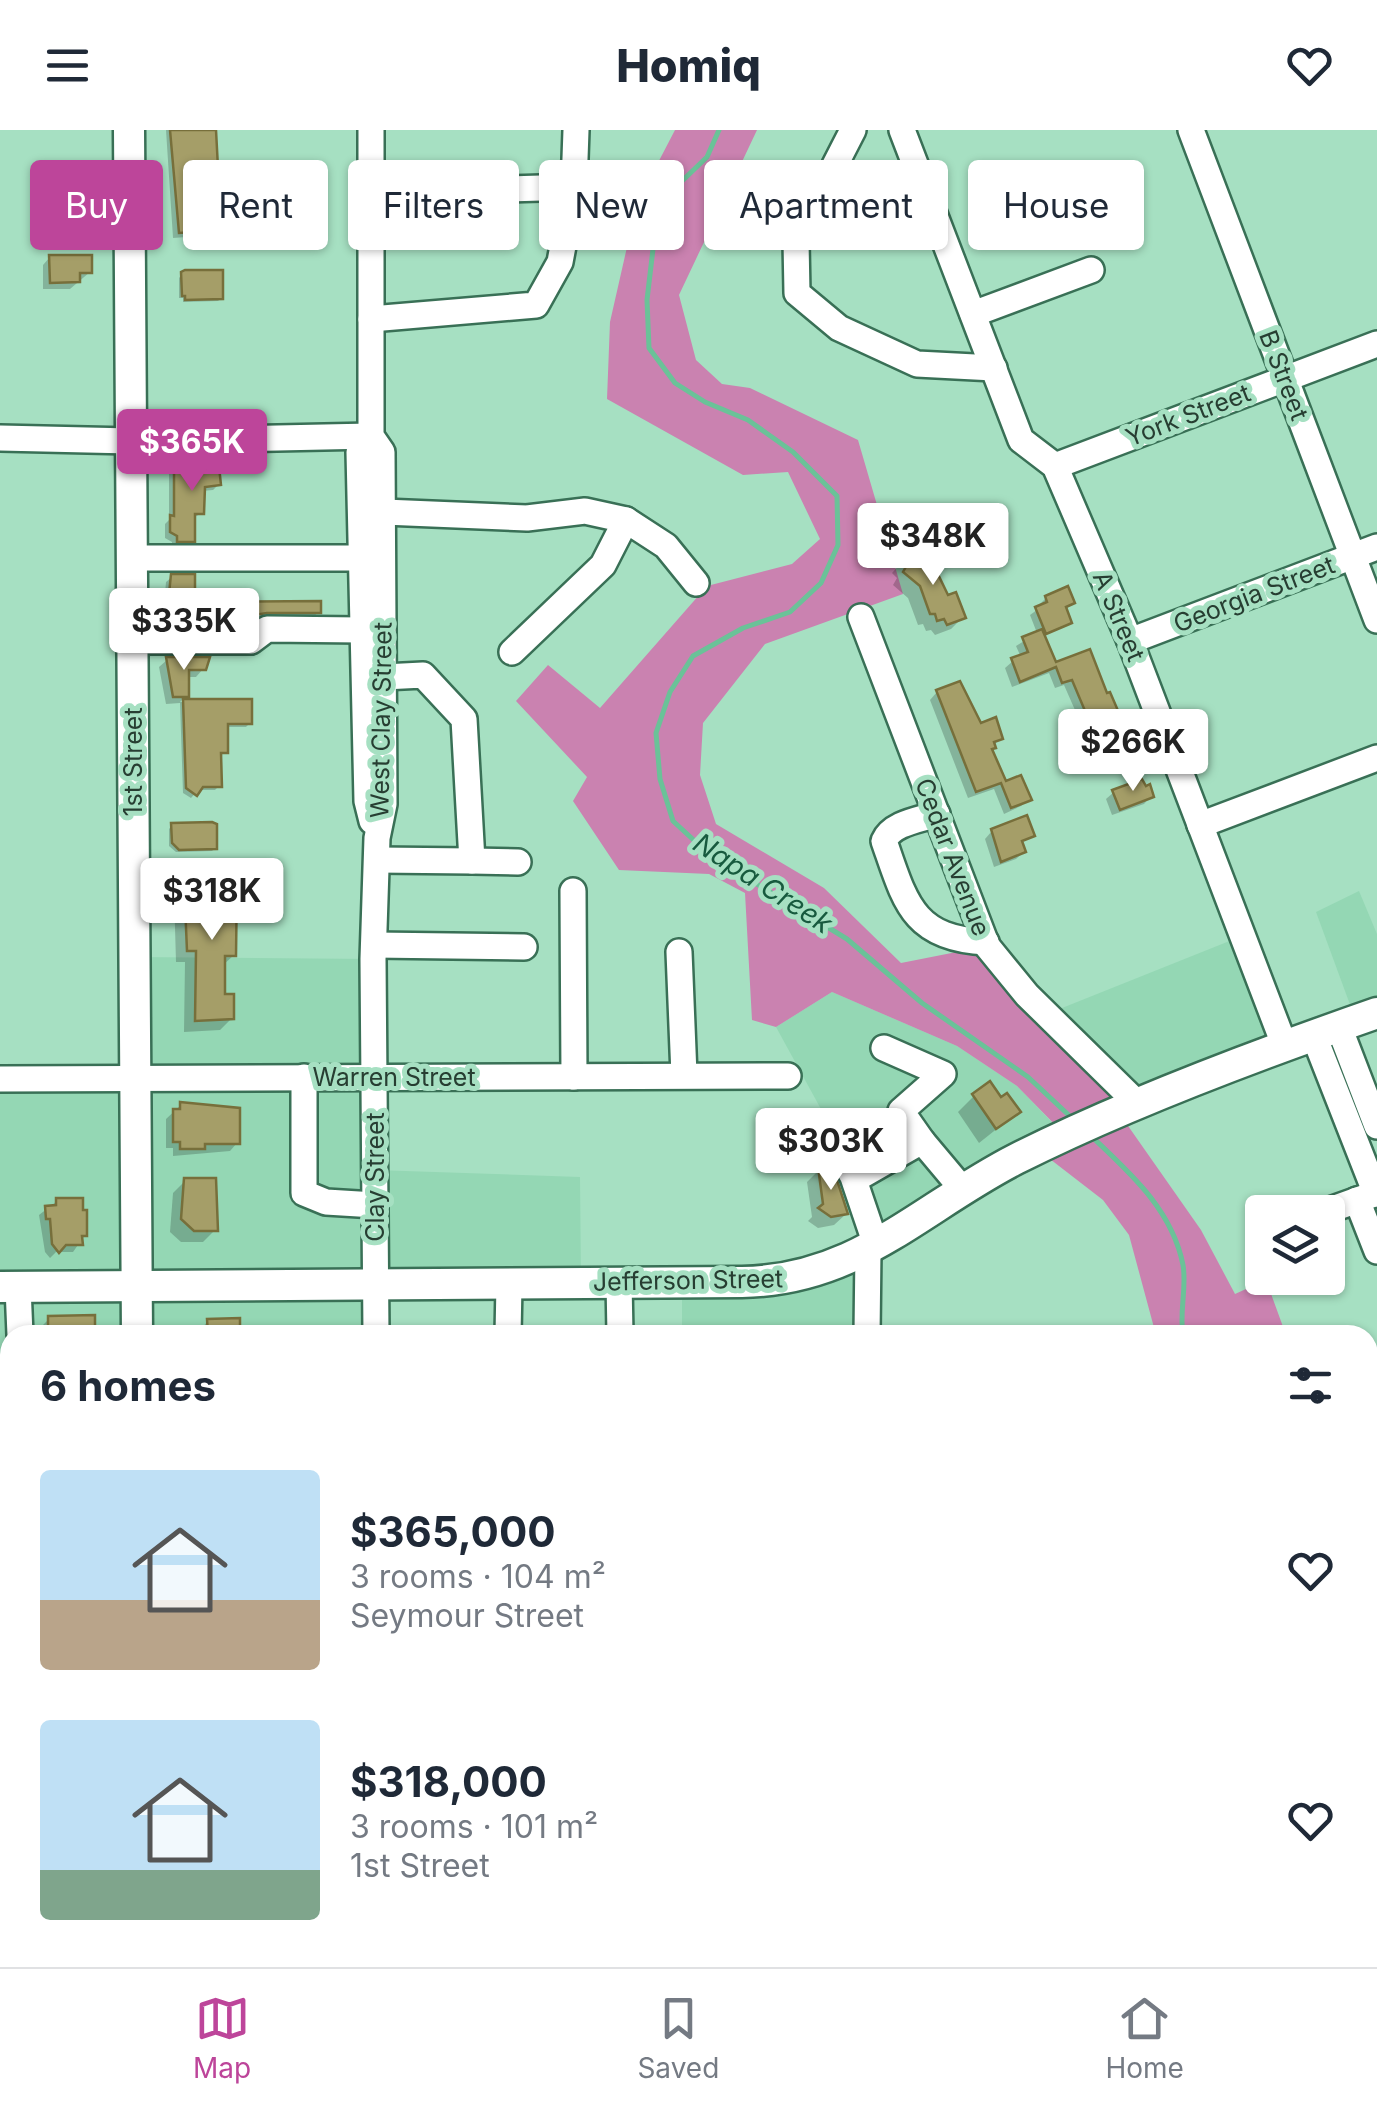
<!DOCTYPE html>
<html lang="en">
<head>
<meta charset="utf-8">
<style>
  :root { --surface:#fff; --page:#f2f2f3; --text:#1f2937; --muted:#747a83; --line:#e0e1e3; --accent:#bd459a }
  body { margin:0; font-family:Inter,sans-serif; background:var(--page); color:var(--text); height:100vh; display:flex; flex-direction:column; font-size:38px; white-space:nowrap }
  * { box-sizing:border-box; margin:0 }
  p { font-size:32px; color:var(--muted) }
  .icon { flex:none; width:55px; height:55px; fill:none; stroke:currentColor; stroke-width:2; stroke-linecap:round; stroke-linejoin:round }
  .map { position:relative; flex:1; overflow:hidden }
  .drawer { position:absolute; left:0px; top:1195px; width:1378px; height:642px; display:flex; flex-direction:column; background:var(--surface); border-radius:30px 30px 0 0; box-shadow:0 2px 8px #0004 }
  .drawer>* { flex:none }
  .banner { position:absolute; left:30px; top:30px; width:1318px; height:90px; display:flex; gap:20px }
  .tools { position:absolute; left:1245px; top:1065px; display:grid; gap:20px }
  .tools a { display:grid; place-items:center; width:100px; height:100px; border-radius:10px; background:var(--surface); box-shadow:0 2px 8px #0004; font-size:50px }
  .price { position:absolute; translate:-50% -85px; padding:0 22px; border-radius:10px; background:#fff; color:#222; font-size:32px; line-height:65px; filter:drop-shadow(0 2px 5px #0008) }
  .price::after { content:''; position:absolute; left:50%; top:60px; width:30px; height:22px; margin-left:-15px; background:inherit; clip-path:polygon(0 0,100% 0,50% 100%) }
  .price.active { background:var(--accent); color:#fff }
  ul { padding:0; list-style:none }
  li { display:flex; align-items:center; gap:30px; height:250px; padding:0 40px }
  li span { display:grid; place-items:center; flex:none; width:280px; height:200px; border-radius:10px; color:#555 }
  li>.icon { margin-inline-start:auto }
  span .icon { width:120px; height:120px; fill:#fffc; stroke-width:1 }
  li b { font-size:42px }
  h2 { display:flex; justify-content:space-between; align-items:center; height:120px; padding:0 40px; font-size:42px }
  .pill { padding:0 35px; border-radius:10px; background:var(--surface); box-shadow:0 2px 8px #0004; font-size:35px; line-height:90px }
  .pill.active { background:var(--accent); color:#fff }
  header { display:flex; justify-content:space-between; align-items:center; height:130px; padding:0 40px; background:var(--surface); font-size:45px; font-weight:800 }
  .dock { display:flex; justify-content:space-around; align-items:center; height:140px; border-top:2px solid var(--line); background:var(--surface); font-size:28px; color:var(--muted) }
  .dock a { display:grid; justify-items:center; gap:5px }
  .dock .active { color:var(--accent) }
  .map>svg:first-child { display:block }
  .built { fill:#94d7b4 }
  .green { fill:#ca9ab8 }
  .forest { fill:#ca82b0 }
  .shadow { fill:#0003 }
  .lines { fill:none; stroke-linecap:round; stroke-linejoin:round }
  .stream { stroke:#6ac298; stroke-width:5 }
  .building { fill:#a59e68; stroke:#776f3b; stroke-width:2.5 }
  .minor-casing { stroke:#397056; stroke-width:30 }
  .major-casing { stroke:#397056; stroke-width:35 }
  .minor { stroke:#fff; stroke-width:25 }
  .major { stroke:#fff; stroke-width:30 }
  .labels { text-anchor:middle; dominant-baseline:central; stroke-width:10; stroke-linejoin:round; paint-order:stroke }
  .street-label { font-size:25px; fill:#273e32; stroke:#a6e0c2 }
  .water-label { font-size:28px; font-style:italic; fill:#175a3e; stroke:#a6e0c2 }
</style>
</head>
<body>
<header><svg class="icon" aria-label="menu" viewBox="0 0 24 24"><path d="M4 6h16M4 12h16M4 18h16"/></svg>Homiq<svg class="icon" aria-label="heart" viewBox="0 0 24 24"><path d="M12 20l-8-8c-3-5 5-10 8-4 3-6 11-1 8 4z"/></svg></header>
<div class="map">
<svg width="1377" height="1837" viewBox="0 0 1377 1837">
  <rect width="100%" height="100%" fill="#a6e0c2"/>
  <g class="built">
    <polygon points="1359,761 1377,804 1377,883 1356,891 1316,782"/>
    <polygon points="1242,806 1285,917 1148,970 1047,884"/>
    <polygon points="134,827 373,829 375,1040 580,1047 581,1153 376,1156 376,1205 10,1205 10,1693 0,1693 0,949 135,948"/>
    <polygon points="832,862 957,916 1017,956 1065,1006 891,1107 776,897"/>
    <polygon points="868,1120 867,1205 682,1205 682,1152"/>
    <rect x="146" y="1828" width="233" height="9"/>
    <polygon points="499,1828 739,1828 739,1837 500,1837"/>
  </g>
  <polygon class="green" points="1067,1828 1248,1828 1249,1837 1068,1837"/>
  <polygon class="forest" points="675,0 757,0 679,165 696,230 722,254 750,258 858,310 903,464 765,514 703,593 700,645 716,694 824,758 901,833 987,816 1148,970 1119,983 1201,1100 1235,1164 1266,1150 1286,1205 1156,1205 1129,1105 1103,1070 1037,1019 1065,1005 1017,956 957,916 832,862 776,897 752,890 745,763 709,744 619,740 573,671 587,647 516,571 548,535 600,578 707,456 792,434 820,409 788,342 743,345 607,269 610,192 637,73"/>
  <g class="shadow">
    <polygon points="166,0 192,0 215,37 204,43 207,100 200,106 173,108"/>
    <polygon points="50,127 90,142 70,159 43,159 43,135"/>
    <polygon points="182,144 221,168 218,171 183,172 183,168 179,168 179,148"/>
    <polygon points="175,332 219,354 213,360 202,361 202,383 193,388 193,411 187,416 172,416 172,412 165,408 165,394 169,390 169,338"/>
    <polygon points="913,420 963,487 951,499 935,505 931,500 926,501 923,494 918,495 908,468 893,455 897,448 892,443"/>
    <polygon points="172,447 193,475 318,482 313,488 260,487 239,491 234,499 162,499 166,452"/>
    <polygon points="1046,468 1072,473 1066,479 1069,492 1042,507 1054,536 1105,566 1116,583 1106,591 1118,623 1111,630 1095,637 1086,635 1081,620 1089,612 1064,555 1055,558 1049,543 1012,557 1005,538 1020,525 1016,516 1037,503 1030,485 1041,477 1040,474"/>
    <polygon points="167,530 203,539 196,547 186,547 186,566 180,572 249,572 250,593 246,597 225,597 219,656 215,660 198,660 191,668 183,663 180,573 166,574 159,537"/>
    <polygon points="937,562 980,597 1000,608 990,620 1004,654 1029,669 1021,676 1004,684 994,659 968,668 930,570"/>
    <polygon points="1145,659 1151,666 1144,674 1112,685 1106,669 1114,662"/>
    <polygon points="172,695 215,718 212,721 176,722 169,716 169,699"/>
    <polygon points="992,701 1032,705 1020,714 1024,722 1016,729 994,737 985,709"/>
    <polygon points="185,752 234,825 222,836 222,867 232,888 220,900 184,902 185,832 176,832 174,764"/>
    <polygon points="974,966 1001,970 1018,982 979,1013 958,982"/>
    <polygon points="181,975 237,1013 230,1021 173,1026 173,1018 166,1018 166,989"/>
    <polygon points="819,1040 846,1084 834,1095 818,1098 808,1091 812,1087 807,1052"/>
    <polygon points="185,1051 215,1100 203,1112 181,1112 170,1102 173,1063"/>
    <polygon points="57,1071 85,1105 73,1122 56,1122 50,1128 45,1122 39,1085"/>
    <polygon points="49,1189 93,1205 37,1205 37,1201"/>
    <polygon points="208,1191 238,1205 201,1205 201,1199"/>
    <polygon points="1368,1368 1370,1368 1368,1398"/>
    <polygon points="1368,1454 1372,1454 1375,1485 1368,1493"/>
    <polygon points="1377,1635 1377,1676 1368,1677 1368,1636"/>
    <polygon points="0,1730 2,1740 10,1740 10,1815 0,1816"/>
    <polygon points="1377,1744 1377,1773 1369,1774 1372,1798 1368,1803 1368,1747"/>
    <polygon points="157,1828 242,1828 242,1837 158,1837"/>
    <polygon points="667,1828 713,1828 714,1837 667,1837"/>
    <rect x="783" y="1828" width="39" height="9"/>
    <rect x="896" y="1828" width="38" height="9"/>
    <polygon points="982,1828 1034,1828 1035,1837 982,1837"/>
    <polygon points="1288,1828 1299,1828 1307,1837 1277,1837"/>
  </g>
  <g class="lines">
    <g class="stream">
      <polyline points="719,0 707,27 681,52 657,85 647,170 649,218 675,253 705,272 748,290 793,322 837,366 838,415 821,453 790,482 743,498 693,526 670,562 656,603 660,649 673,691 711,726 847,809 922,873 1028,947 1074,990"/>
      <path d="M1090 1005C1129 1042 1172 1079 1183 1135 1187 1158 1179 1182 1183 1205"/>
      <polyline points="1368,1315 1377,1320"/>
      <polyline points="1368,1572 1377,1574"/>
      <polyline points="1103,1837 1104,1828"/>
    </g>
  </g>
  <g class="building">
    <polygon points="170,0 216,0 218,38 206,38 209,101 179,103"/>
    <polygon points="49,125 92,125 92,143 80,143 80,152 50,153"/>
    <polygon points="185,140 223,140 223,169 185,170 185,166 182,166 181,142"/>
    <polygon points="218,327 221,355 205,357 204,384 195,384 195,412 177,412 177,406 170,402 170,385 174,386 174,330"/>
    <polygon points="913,417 937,434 935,438 948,465 956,462 966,488 947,495 944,489 937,491 935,484 930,484 920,456 903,442 907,435 902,429"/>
    <polygon points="171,444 195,444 195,472 321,471 321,483 267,483 242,487 242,495 166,495"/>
    <polygon points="1068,456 1075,473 1066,477 1072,493 1046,504 1035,477 1047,472 1045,466"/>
    <polygon points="1042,499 1056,532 1090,519 1107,563 1110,562 1119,583 1107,588 1121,624 1104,630 1093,629 1086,611 1096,607 1072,550 1062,553 1056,537 1020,552 1011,528 1028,522 1022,507"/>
    <polygon points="166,527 210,527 206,540 189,540 189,567 173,567"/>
    <polygon points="960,551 981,593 996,587 1003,609 994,612 996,618 992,619 1006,651 1021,645 1032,670 1011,678 1001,653 976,662 936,560"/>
    <polygon points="183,569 252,569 252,594 228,594 228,623 221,623 222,657 203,657 197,666 186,658"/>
    <polygon points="1142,649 1146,656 1150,654 1154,667 1120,680 1112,660"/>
    <polygon points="1027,685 1035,706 1022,711 1026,722 1001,732 991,699"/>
    <polygon points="212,692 217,694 217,719 179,720 172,713 171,693"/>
    <polygon points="184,750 237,750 236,826 225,826 225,864 234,864 234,889 195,891 196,821 187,821"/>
    <polygon points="990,951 1001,967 1007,963 1021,982 996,999 972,964"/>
    <polygon points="180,972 240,978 240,1014 205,1014 205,1019 180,1019 180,1012 173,1012 173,979 180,979"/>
    <polygon points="828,1034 838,1053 848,1084 831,1087 818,1078 823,1074 818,1037"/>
    <polygon points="184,1048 216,1048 218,1101 194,1101 181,1089"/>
    <polygon points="56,1068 83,1068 83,1080 87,1080 87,1106 82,1106 83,1115 66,1115 59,1123 52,1114 50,1089 46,1089 45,1076 56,1075"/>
    <polygon points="95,1185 95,1205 48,1205 48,1186"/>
    <polygon points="240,1188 240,1205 208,1205 207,1189"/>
  </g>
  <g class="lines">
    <g class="minor-casing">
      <g id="minor">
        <polyline points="371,0 371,306 382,322 384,674 377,708 373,829 376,1205"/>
        <polyline points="853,0 796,111 797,163 839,198 917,234 994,238"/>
        <polyline points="902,0 1021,310 1055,336 1130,511 1285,917"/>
        <polyline points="1191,0 1377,490"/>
        <polyline points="574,57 576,0"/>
        <polyline points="973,184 1091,140"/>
        <polyline points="371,189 536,175 560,132 574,57 372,63"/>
        <polyline points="371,306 359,322 367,671 372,691"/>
        <polyline points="0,308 131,311 371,306"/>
        <polyline points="1055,336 1377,214"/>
        <polyline points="384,382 527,388 585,381 626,390 666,416 696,453"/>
        <polyline points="132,428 377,428"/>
        <polyline points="861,487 987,816 1027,865 1139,975"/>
        <polyline points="133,511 251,511 267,499 362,500"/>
        <polyline points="1130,511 1377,417"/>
        <polyline points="512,522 603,435 626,390"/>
        <path d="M937 684C919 690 892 693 884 711 905 771 912 809 986 812"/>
        <polyline points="1200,695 1377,628"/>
        <polyline points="377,730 472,731 464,589 423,545 384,547"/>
        <polyline points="472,731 518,732"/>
        <polyline points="573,761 574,947"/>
        <polyline points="374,815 524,817"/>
        <polyline points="679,822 684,945"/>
        <polyline points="1339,897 1377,996"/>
        <polyline points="1314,906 1376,1064"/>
        <polyline points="884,918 943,944 901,981 922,1011"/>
        <polyline points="304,947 304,1063 326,1072 375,1075"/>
        <polyline points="0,949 788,946"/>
        <polyline points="807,1014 834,1011 853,1047 876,1115"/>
        <polyline points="861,1046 922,1011 964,1061"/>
        <polyline points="1357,1070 1377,1121"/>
        <polyline points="1324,1082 1377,1063"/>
        <polyline points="619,1151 620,1205"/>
        <polyline points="18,1157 20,1205"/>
        <polyline points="508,1205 509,1154"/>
        <polyline points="867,1205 868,1120"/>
        <polyline points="0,1303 10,1303"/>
        <polyline points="1368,1425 1377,1429"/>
        <polyline points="0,1456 10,1456"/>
        <polyline points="0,1693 10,1693"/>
        <polyline points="1368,1708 1377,1707"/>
        <polyline points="0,1823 10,1817"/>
        <polyline points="260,1828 261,1837"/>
        <polyline points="379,1828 379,1837"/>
        <polyline points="521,1828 521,1837"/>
        <polyline points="622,1828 622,1837"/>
        <polyline points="862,1828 862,1837"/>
        <polyline points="1248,1828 1249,1837"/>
        <polyline points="575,1837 575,1828"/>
      </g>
    </g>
    <g class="major-casing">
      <g id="major">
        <polyline points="129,0 137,1205"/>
        <path d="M0 1157 742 1152C858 1150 920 1078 1016 1029 1127 973 1259 924 1377 883"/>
        <polyline points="146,1828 146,1837"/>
      </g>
    </g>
    <use href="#minor" class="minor"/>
    <use href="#major" class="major"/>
  </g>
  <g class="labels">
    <g class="street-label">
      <text transform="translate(1284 245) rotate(69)">B Street</text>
      <text transform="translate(1188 285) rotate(-21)">York Street</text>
      <text transform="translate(1254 464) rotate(-21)">Georgia Street</text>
      <text transform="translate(1119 486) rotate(67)">A Street</text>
      <text transform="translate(381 590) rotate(-89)">West Clay Street</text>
      <text transform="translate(133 632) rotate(-90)">1st Street</text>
      <text transform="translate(953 727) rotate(69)">Cedar Avenue</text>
      <text x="394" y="947">Warren Street</text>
      <text transform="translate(375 1047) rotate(-90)">Clay Street</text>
      <text transform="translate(688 1150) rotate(-1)">Jefferson Street</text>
    </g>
    <g class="water-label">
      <text transform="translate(763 753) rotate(33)">Napa Creek</text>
    </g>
  </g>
</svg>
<div class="tools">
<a><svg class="icon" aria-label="layers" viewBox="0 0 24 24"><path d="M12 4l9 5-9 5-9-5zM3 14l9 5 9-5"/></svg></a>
</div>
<b class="price active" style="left:192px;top:364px">$365K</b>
<b class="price" style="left:933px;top:458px">$348K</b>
<b class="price" style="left:184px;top:543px">$335K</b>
<b class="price" style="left:1133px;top:664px">$266K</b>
<b class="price" style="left:212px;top:813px">$318K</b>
<b class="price" style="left:831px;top:1063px">$303K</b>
<div class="banner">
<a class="pill active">Buy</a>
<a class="pill">Rent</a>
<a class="pill">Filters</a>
<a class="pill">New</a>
<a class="pill">Apartment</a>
<a class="pill">House</a>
</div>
<section class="drawer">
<h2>6 homes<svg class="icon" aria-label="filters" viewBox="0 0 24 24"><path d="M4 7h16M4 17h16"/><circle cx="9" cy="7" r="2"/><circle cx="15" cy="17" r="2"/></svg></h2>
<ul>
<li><span style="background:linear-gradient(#bfe0f5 65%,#b9a48a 0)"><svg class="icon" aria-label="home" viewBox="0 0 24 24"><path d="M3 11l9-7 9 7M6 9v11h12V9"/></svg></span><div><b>$365,000</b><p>3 rooms · 104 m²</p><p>Seymour Street</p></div><svg class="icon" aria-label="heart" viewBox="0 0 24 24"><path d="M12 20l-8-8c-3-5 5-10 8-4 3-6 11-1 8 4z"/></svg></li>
<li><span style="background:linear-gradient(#bfe0f5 75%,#7fa58c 0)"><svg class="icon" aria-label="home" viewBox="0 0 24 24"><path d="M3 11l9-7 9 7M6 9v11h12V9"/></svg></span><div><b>$318,000</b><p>3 rooms · 101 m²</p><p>1st Street</p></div><svg class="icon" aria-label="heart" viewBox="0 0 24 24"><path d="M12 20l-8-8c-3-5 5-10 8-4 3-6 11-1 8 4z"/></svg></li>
</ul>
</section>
</div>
<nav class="dock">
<a class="active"><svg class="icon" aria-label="map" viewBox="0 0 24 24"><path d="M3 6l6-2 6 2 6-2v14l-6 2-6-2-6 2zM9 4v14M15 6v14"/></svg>Map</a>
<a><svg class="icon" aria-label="saved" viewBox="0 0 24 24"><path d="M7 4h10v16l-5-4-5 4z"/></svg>Saved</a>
<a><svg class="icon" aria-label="home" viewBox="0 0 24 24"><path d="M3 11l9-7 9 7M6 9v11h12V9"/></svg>Home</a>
</nav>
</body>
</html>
